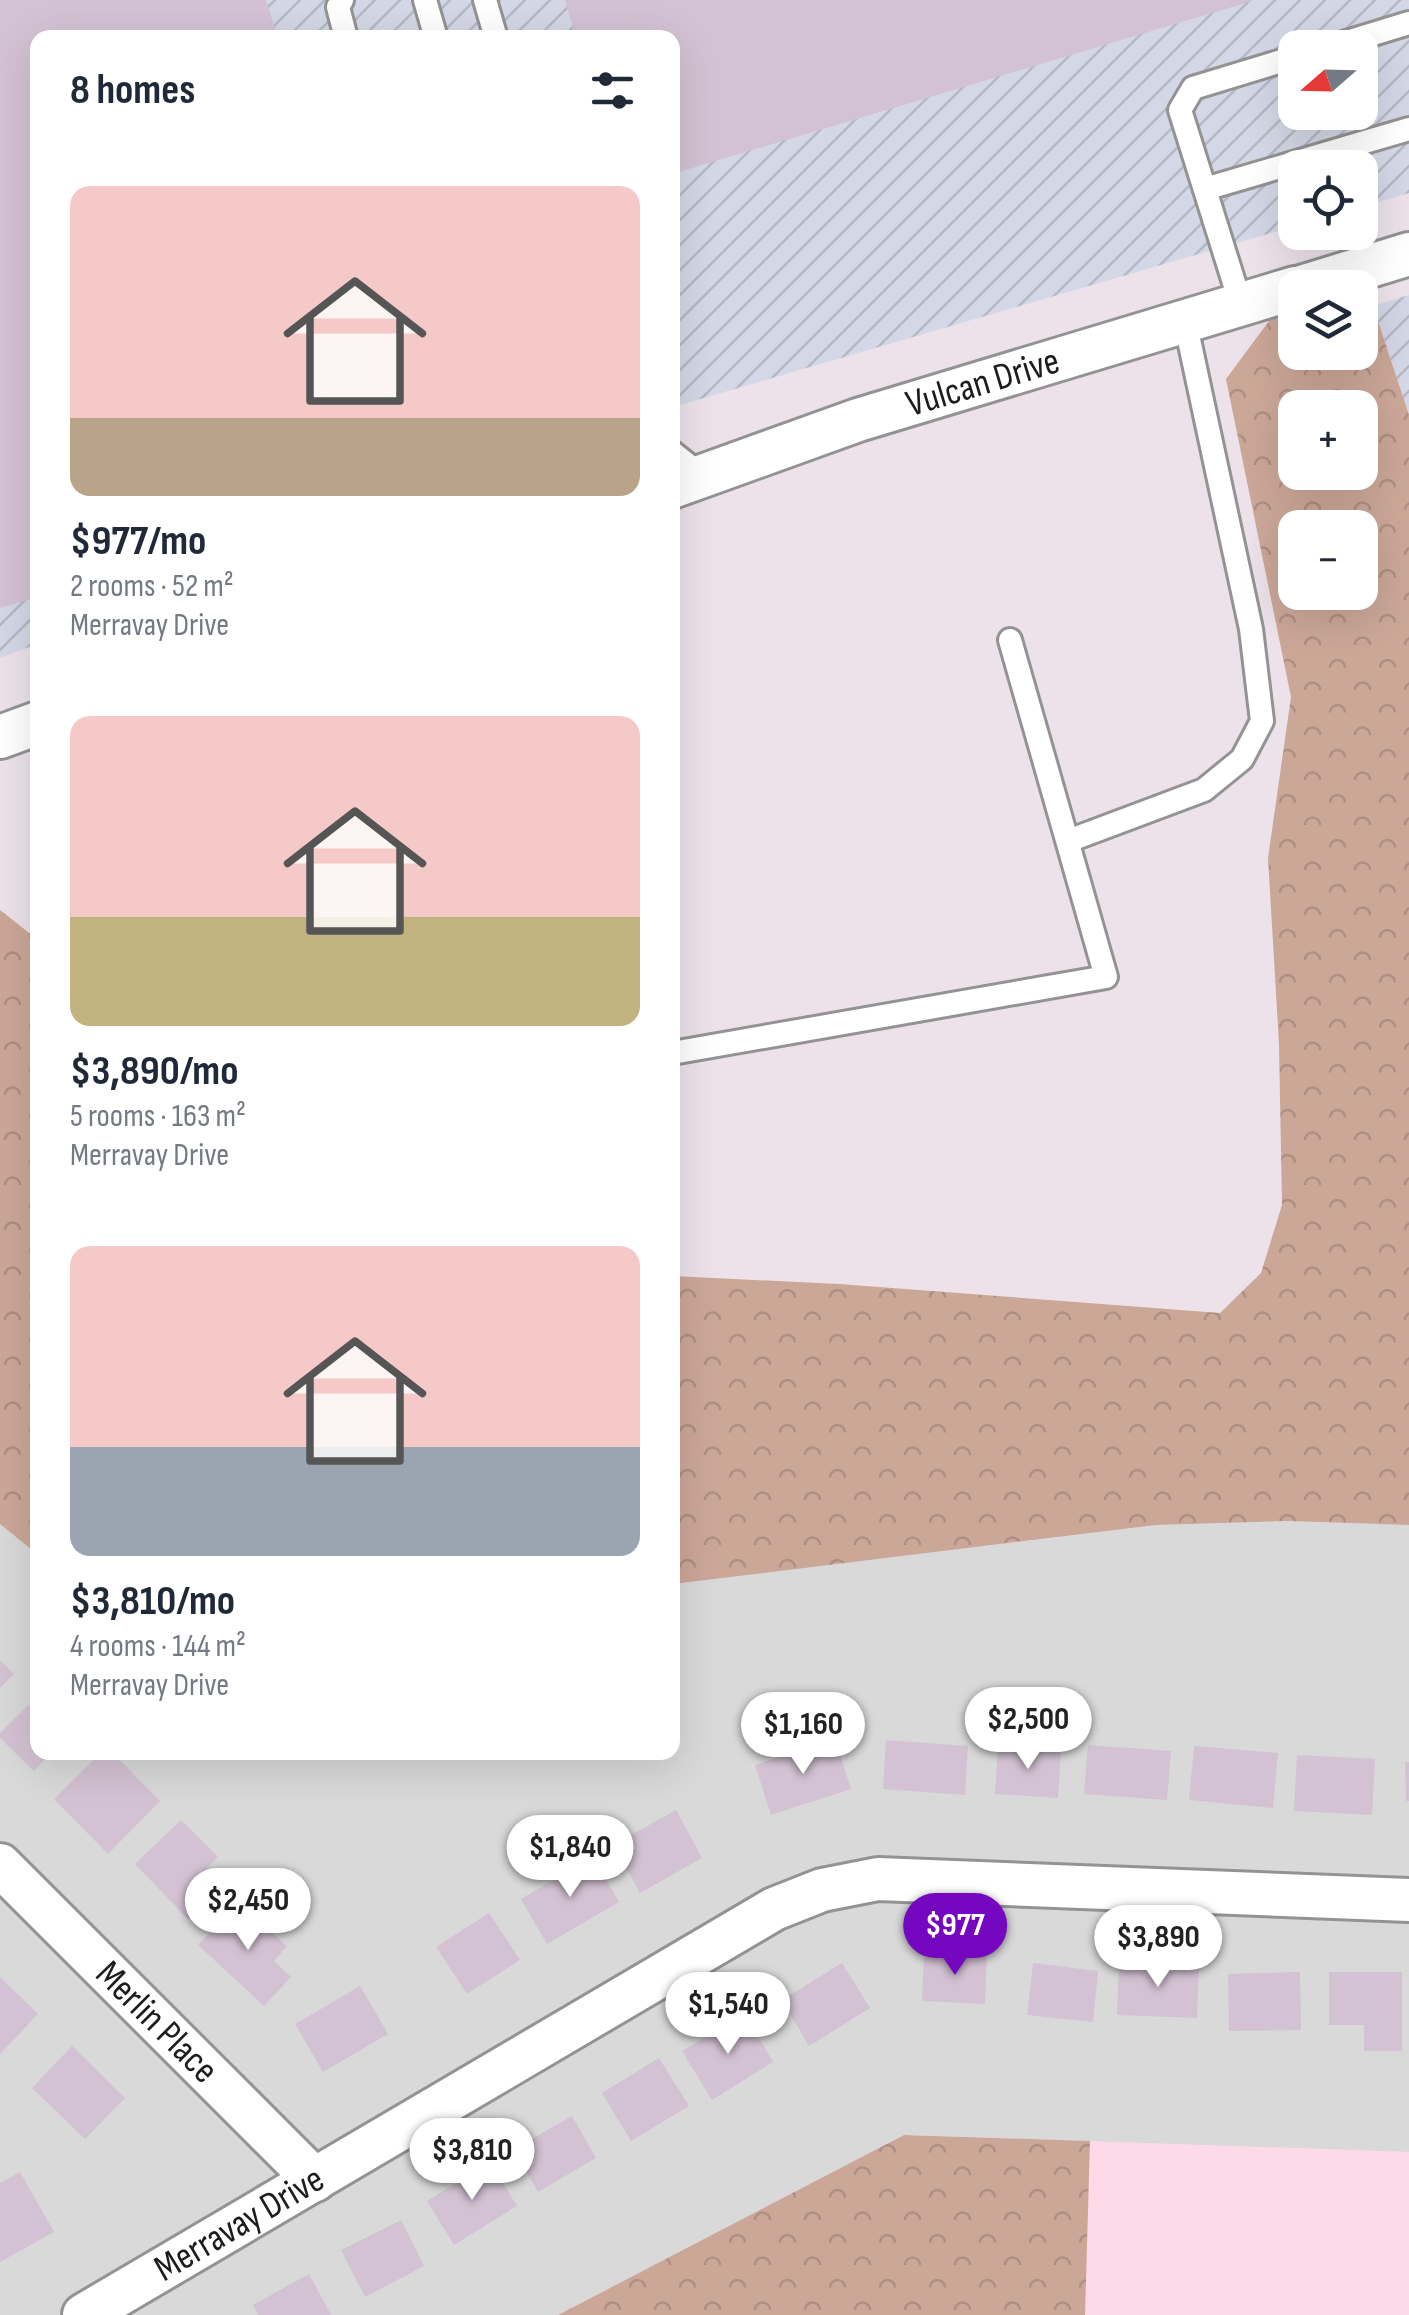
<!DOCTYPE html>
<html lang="en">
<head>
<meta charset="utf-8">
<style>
  :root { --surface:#fff; --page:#f2f2f3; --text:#1f2937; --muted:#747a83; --accent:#7507c0 }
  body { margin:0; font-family:"Sofia Sans Condensed",sans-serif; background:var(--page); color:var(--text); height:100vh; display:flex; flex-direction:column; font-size:38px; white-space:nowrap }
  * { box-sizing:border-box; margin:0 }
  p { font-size:32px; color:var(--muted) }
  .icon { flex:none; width:55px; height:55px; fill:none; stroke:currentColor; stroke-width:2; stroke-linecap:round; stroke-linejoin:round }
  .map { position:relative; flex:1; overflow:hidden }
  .side { position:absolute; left:30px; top:30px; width:650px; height:1730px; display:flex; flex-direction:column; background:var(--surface); border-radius:20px; box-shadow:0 10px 40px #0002 }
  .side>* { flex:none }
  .needle { width:65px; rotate:250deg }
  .fabs { position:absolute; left:1278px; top:30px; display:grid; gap:20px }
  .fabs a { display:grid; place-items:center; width:100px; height:100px; border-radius:20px; background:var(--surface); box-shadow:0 10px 40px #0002; font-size:50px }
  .price { position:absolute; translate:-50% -85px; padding:0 22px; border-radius:35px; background:#fff; color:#222; font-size:32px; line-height:65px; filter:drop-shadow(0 2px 5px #0008) }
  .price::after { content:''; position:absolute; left:50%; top:60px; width:30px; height:22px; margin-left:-15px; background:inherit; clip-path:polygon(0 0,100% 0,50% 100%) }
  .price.on { background:var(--accent); color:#fff }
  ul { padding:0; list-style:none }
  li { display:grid; align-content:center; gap:20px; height:530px; padding:0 40px }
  li span { display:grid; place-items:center; height:310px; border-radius:20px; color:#555 }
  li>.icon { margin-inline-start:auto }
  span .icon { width:180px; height:180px; fill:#fffc; stroke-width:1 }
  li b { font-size:42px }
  h2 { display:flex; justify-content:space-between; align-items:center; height:120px; padding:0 40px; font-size:42px }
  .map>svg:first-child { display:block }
  .residential { fill:#d9d9da }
  .industrial { fill:url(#industrial-furrows); fill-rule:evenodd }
  .education { fill:#fedae8 }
  .forest { fill:url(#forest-crowns); fill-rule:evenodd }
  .building { fill:#d3c2d3 }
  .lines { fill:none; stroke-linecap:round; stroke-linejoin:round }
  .service-casing { stroke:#939393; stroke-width:28 }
  .minor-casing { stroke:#939393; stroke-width:48 }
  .service { stroke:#fff; stroke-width:22 }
  .minor { stroke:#fff; stroke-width:42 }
  .labels { text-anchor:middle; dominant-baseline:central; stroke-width:8; stroke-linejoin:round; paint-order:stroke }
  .street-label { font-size:38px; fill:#1c1c1c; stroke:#fff }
</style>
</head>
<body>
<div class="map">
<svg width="1409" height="2315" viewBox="0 0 1409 2315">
  <defs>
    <pattern id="industrial-furrows" width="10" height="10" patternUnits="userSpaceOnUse" patternTransform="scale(2.5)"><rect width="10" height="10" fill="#d4d8e6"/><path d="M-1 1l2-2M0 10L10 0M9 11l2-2" fill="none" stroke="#b5b9c5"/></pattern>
    <pattern id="forest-crowns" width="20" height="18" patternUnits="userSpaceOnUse" patternTransform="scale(2.5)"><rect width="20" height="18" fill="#cba798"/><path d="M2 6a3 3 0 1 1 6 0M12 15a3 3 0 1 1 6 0" fill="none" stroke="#ae8f82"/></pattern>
  </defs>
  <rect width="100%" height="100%" fill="#ede2ea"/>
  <polygon class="residential" points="1287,1521 1409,1525 1409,2152 904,2135 558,2315 0,2315 0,1524 37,1554 38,1752 672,1752 673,1584 1156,1525"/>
  <g class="industrial">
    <path d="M0 0H1409V193L1360 208V168H1295V226L673 407 672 38H38L37 644 0 658ZM1295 48H1360V112H1295Z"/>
    <polygon points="1409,295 1409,415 1373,306"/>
  </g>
  <polygon class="education" points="904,2135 1409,2152 1409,2315 558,2315"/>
  <g class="forest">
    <path d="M1373 306 1409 415V1525L1287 1521 1156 1525 673 1584V1276L839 1284 1220 1313 1261 1273 1282 1205 1279 1044 1268 858 1291 697 1226 379 1272 317 1295 315V352H1360V308ZM1295 408H1360V472H1295ZM1295 528H1360V592H1295Z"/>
    <polygon points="0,910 37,939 37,1554 0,1524"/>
    <polygon points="904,2135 1090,2141 1085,2315 558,2315"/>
  </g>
  <g class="building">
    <polygon points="0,0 266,0 278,38 38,38 38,597 0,608"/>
    <polygon points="565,0 1252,0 1252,1 672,174 672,38 576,38"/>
    <polygon points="0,1660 14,1674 0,1688"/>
    <polygon points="38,1695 38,1752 52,1752 34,1771 0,1738 0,1733"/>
    <polygon points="835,1739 851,1789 771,1815 755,1765"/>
    <polygon points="886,1740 968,1746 965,1795 883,1789"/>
    <polygon points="1088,1745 1171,1751 1167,1800 1084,1794"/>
    <polygon points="998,1746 1061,1750 1058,1798 995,1794"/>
    <polygon points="1194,1746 1278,1753 1273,1808 1189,1800"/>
    <polygon points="101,1752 112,1752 160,1801 108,1854 54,1799"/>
    <polygon points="1297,1755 1375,1759 1372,1815 1294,1811"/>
    <polygon points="1405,1762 1409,1762 1409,1801 1406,1801"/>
    <polygon points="676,1810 702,1858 640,1893 613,1845"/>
    <polygon points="181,1820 218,1857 203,1872 220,1890 189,1920 135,1864"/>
    <polygon points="593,1857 619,1902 547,1944 521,1899"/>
    <polygon points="238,1902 287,1946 274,1961 291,1977 264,2006 198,1945"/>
    <polygon points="489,1913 520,1960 467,1994 436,1947"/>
    <polygon points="924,1952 987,1954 985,2004 922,2001"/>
    <polygon points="1119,1962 1199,1965 1197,2018 1117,2015"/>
    <polygon points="842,1963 870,2008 809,2046 782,2000"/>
    <polygon points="1033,1963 1098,1971 1093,2022 1027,2015"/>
    <polygon points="1300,1972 1301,2030 1229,2031 1228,1974"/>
    <polygon points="1329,1972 1402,1972 1402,2051 1364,2051 1364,2025 1329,2025"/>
    <polygon points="0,1977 38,2014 0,2054"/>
    <polygon points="360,1986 388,2034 323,2072 295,2024"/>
    <polygon points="745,2014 773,2062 712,2100 682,2051"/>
    <polygon points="72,2046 125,2098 85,2139 32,2088"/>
    <polygon points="659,2058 689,2106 631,2141 602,2093"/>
    <polygon points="572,2116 596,2158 538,2192 514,2149"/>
    <polygon points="490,2162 517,2206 454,2245 427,2201"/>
    <polygon points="20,2172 54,2232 0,2262 0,2183"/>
    <polygon points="401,2220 424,2266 365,2297 341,2250"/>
    <polygon points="309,2274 331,2315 258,2315 253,2305"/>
  </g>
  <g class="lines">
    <g class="service-casing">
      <g id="service">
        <polyline points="342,0 338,7 346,38"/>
        <polyline points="425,0 436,38"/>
        <polyline points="485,0 496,38"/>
        <polyline points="1327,48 1409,23"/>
        <polyline points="1205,189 1409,129"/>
        <polyline points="1241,305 1180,110 1193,88 1295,57"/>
        <polyline points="672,452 702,476"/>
        <polyline points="1068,841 1204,790 1242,759 1262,721 1251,629 1185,321"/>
        <polyline points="672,1053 1106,977 1010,640"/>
      </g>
    </g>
    <g class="minor-casing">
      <g id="minor">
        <polyline points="1298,288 1409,254"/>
        <path id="s1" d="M672 487 858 420 1295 288"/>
        <polyline points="0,737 38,723"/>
        <path id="s2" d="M0 1865 315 2180"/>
        <path id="s3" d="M84 2315 774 1909 822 1890 878 1879 1409 1900"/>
      </g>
    </g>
    <use href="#service" class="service"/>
    <use href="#minor" class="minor"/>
  </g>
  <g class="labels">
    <g class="street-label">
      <text stroke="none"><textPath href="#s1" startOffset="328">Vulcan Drive</textPath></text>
      <text stroke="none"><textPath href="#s2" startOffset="222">Merlin Place</textPath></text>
      <text stroke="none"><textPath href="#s3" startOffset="180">Merravay Drive</textPath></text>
    </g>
  </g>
</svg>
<div class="fabs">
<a><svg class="needle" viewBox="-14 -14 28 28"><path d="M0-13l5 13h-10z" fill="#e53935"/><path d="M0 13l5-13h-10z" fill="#747a83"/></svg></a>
<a><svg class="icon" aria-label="locate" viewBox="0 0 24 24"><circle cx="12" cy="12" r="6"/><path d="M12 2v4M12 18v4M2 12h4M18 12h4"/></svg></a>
<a><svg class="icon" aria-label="layers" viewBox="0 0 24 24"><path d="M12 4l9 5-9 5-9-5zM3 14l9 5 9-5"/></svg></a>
<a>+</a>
<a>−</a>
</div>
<b class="price" style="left:1028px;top:1772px">$2,500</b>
<b class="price" style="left:803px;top:1777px">$1,160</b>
<b class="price" style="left:570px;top:1900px">$1,840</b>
<b class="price" style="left:248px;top:1953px">$2,450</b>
<b class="price on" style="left:955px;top:1978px">$977</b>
<b class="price" style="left:1158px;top:1990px">$3,890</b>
<b class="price" style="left:728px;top:2057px">$1,540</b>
<b class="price" style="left:472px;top:2203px">$3,810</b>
<section class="side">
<h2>8 homes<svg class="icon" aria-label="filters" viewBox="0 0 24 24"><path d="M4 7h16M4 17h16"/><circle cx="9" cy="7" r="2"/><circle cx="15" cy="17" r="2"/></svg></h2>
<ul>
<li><span style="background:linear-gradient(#f6c9c9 75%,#b9a48a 0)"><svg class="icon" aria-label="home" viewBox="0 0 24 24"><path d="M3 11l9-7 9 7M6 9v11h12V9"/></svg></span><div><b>$977/mo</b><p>2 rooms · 52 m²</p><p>Merravay Drive</p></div></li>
<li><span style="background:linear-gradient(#f6c9c9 65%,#c2b280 0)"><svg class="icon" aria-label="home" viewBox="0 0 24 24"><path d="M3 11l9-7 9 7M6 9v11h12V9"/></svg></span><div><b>$3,890/mo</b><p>5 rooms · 163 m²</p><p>Merravay Drive</p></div></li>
<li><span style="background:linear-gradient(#f6c9c9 65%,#9aa5b1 0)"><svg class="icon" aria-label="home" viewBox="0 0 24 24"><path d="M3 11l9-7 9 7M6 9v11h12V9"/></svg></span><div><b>$3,810/mo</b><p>4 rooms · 144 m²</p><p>Merravay Drive</p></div></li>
</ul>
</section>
</div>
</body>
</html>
